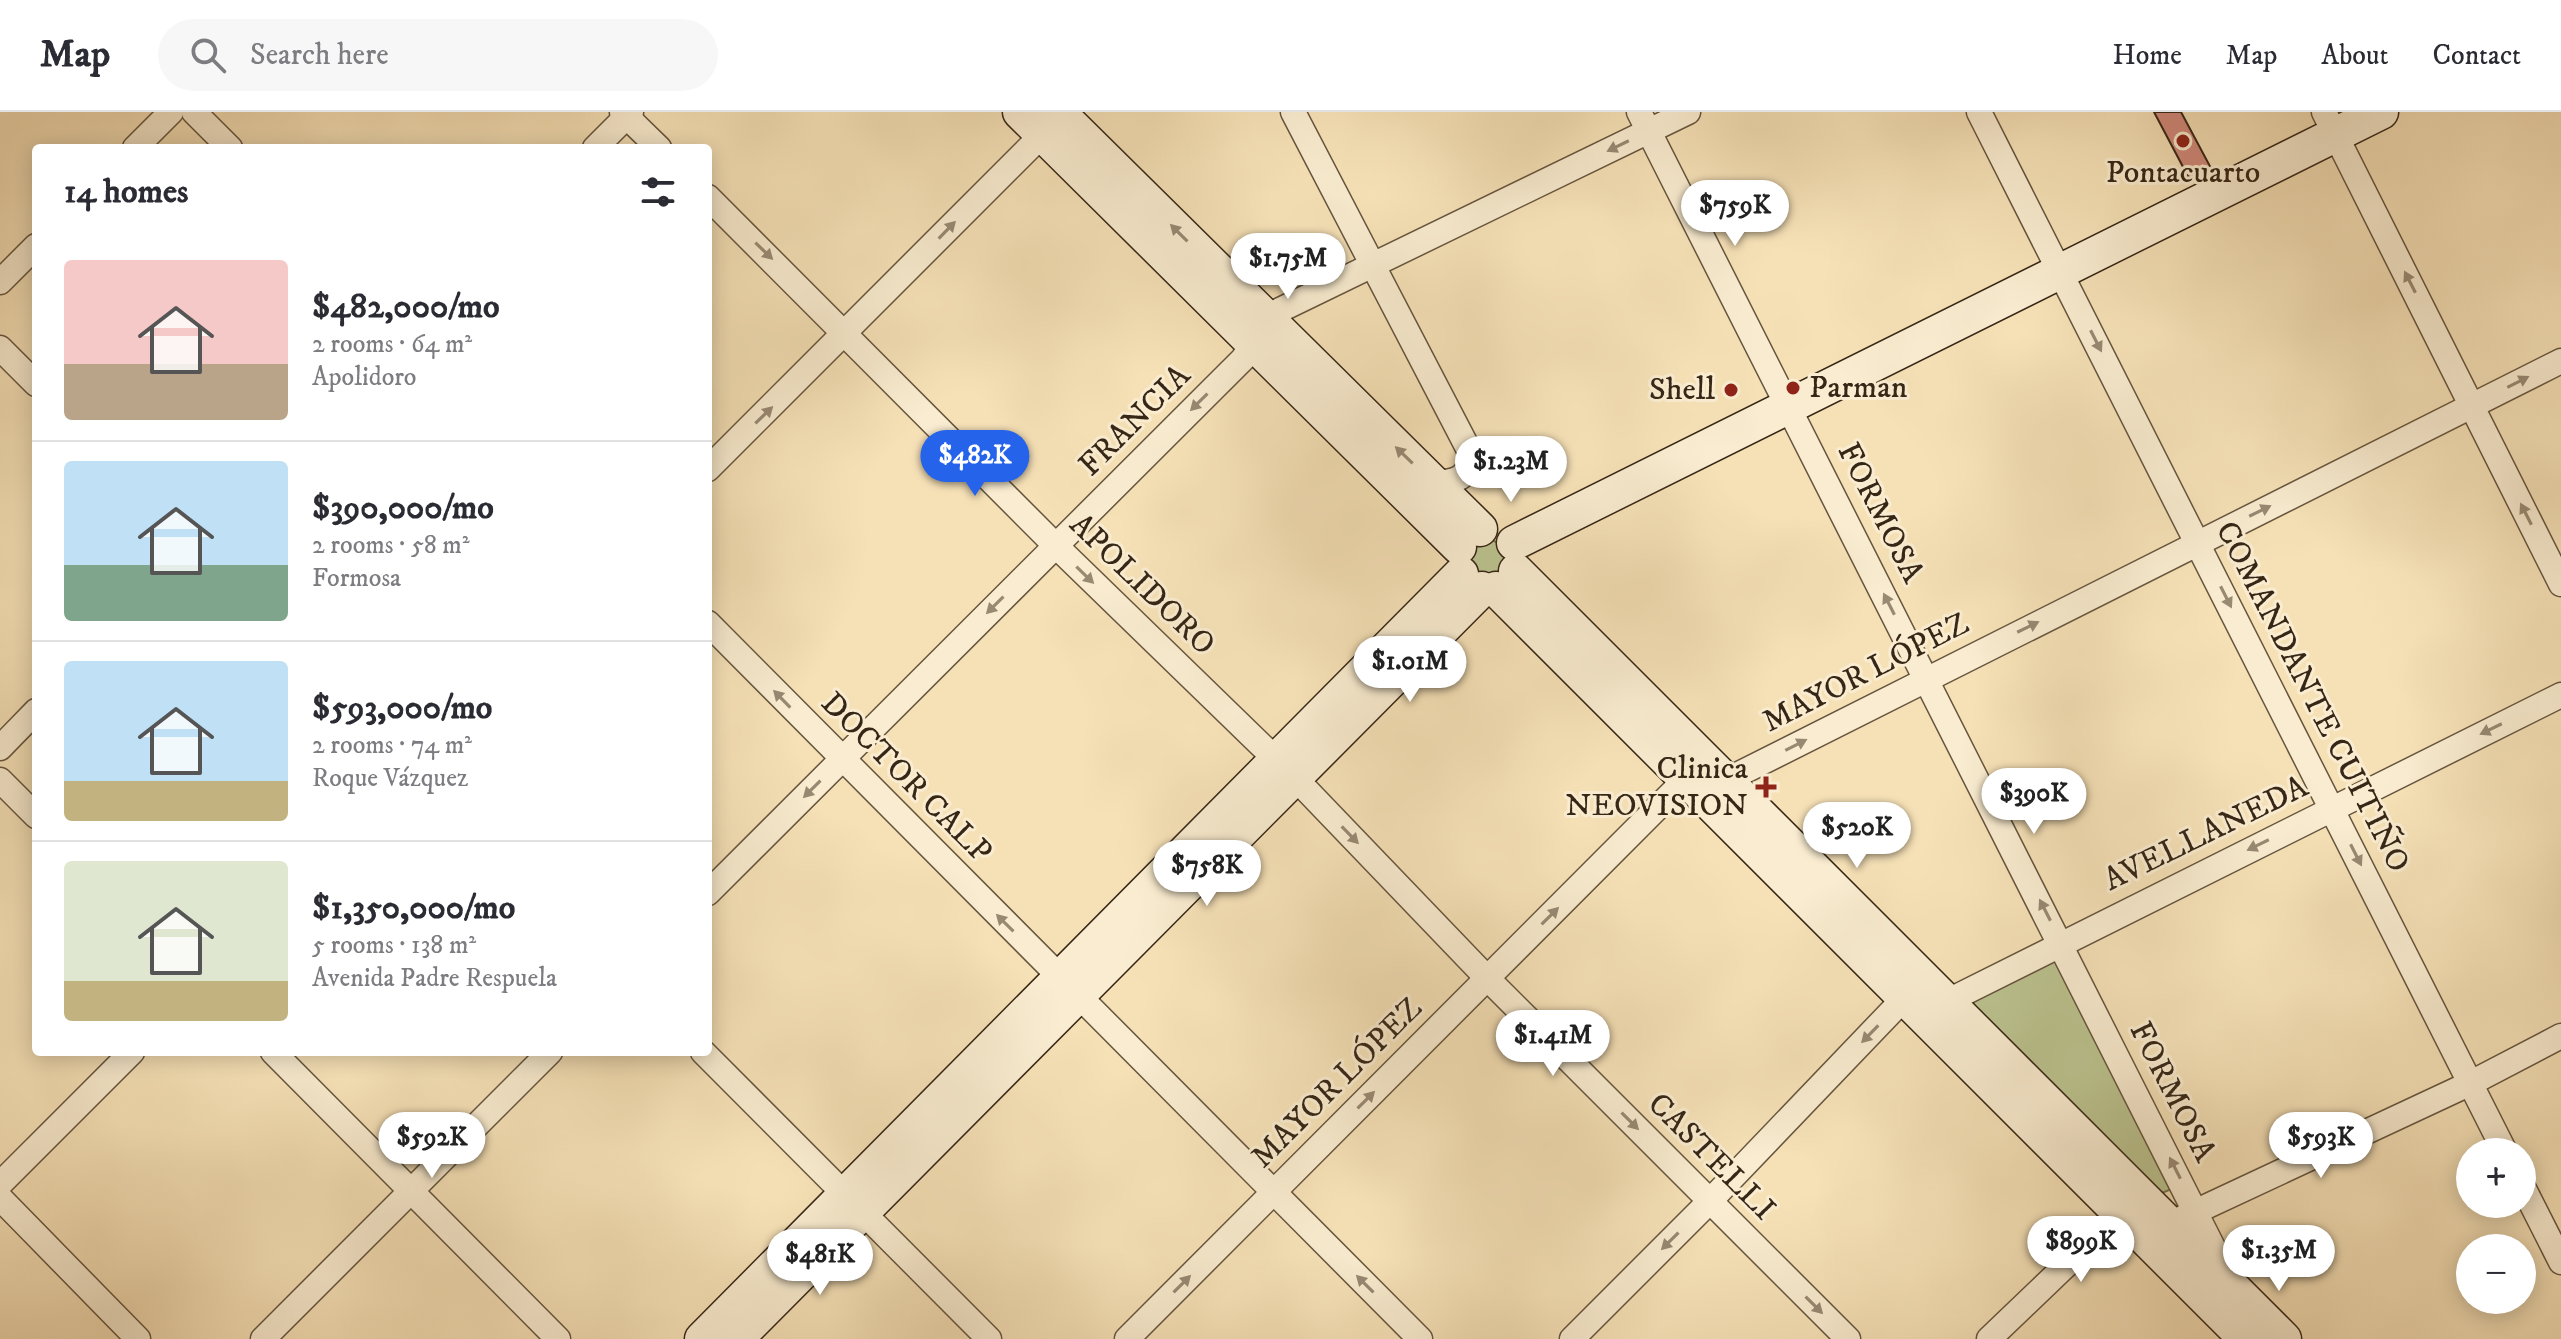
<!DOCTYPE html>
<html lang="en">
<head>
<meta charset="utf-8">
<style>
  :root { --surface:#fff; --page:#f7f7f7; --text:#2b2b33; --muted:#7c7c81; --line:#e1e1e2; --accent:#2563eb }
  body { margin:0; font-family:"IM FELL DW Pica",serif; background:var(--page); color:var(--text); height:100vh; display:flex; flex-direction:column; font-size:30px; white-space:nowrap }
  * { box-sizing:border-box; margin:0 }
  p { font-size:26px; color:var(--muted) }
  .icon { flex:none; width:44px; height:44px; fill:none; stroke:currentColor; stroke-width:2; stroke-linecap:round; stroke-linejoin:round }
  .map { position:relative; flex:1; overflow:hidden }
  .side { position:absolute; left:32px; top:32px; width:680px; height:912px; display:flex; flex-direction:column; background:var(--surface); border-radius:8px; box-shadow:0 4px 20px #0003 }
  .side>* { flex:none }
  .tools { position:absolute; left:2456px; top:1026px; display:grid; gap:16px }
  .tools a { display:grid; place-items:center; width:80px; height:80px; border-radius:50%; background:var(--surface); box-shadow:0 4px 20px #0003; font-size:40px }
  .price { position:absolute; translate:-50% -68px; padding:0 18px; border-radius:28px; background:#fff; color:#222; font-size:26px; line-height:52px; filter:drop-shadow(0 2px 4px #0008) }
  .price::after { content:''; position:absolute; left:50%; top:48px; width:24px; height:18px; margin-left:-12px; background:inherit; clip-path:polygon(0 0,100% 0,50% 100%) }
  .price.active { background:var(--accent); color:#fff }
  ul { padding:0; list-style:none }
  li { display:flex; align-items:center; gap:24px; height:200px; padding:0 32px }
  li+li { border-top:2px solid var(--line) }
  li span { display:grid; place-items:center; flex:none; width:224px; height:160px; border-radius:8px; color:#555 }
  li>.icon { margin-inline-start:auto }
  span .icon { width:96px; height:96px; fill:#fffc; stroke-width:1 }
  li b { font-size:34px }
  h2 { display:flex; justify-content:space-between; align-items:center; height:96px; padding:0 32px; font-size:34px }
  header { display:flex; align-items:center; gap:48px; box-sizing:border-box; height:112px; padding:0 40px; background:var(--surface); border-bottom:2px solid var(--line) }
  header strong { font-size:38px }
  nav { display:flex; gap:44px; margin-inline-start:auto; font-size:28px }
  .search { width:560px; height:72px; background:var(--page); display:flex; align-items:center; gap:20px; box-sizing:border-box; padding:0 28px; border-radius:44px; color:var(--muted); font-size:30px }
  .map>svg:first-child { display:block }
  .green { fill:#bbc38f; stroke:#787452; stroke-width:2 }
  .building { fill:#d1897b; stroke:#362616; stroke-width:2 }
  .lines { fill:none; stroke-linecap:round; stroke-linejoin:round }
  .street-casing { stroke:#66553e; stroke-width:27 }
  .secondary-casing { stroke:#362616; stroke-width:37 }
  .street { stroke:#f9ecd0; stroke-width:24 }
  .secondary { stroke:#f9ecd0; stroke-width:34 }
  .oneway { fill:#988973 }
  .poi-dot { fill:#8f2418; stroke:#f9ecd0; stroke-width:3 }
  .labels { text-anchor:middle; dominant-baseline:central; stroke-width:6; stroke-linejoin:round; paint-order:stroke }
  .poi-label { font-size:32px; fill:#362616; stroke:#f9ecd0; text-anchor:end }
  .street-label { font-size:32px; fill:#362616; stroke:#f9ecd0 }
</style>
</head>
<body>
<header>
<strong>Map</strong>
<div class="search"><svg class="icon" aria-label="search" viewBox="0 0 24 24"><circle cx="10" cy="10" r="6"/><path d="M15 15l6 6"/></svg>Search here</div>
<nav><a>Home</a><a>Map</a><a>About</a><a>Contact</a></nav>
</header>
<div class="map">
<svg width="2561" height="1227" viewBox="0 0 2561 1227">
  <rect width="100%" height="100%" fill="#f6e1b7"/>
  <filter id="stains"><feTurbulence type="fractalNoise" baseFrequency=".0025" numOctaves="4"/><feColorMatrix values="0 0 0 0 .2 0 0 0 0 .09 0 0 0 0 .02 0 0 0 .5 -.17"/></filter>
  <radialGradient id="worn" r=".72"><stop offset=".6" stop-color="#630" stop-opacity="0"/><stop offset="1" stop-color="#630" stop-opacity=".3"/></radialGradient>
  <g class="green">
    <circle cx="1488" cy="446" r="18"/>
    <polygon points="2055,841 2174,1076 2157,1083 1969,893"/>
  </g>
  <polygon class="building" points="2154,0 2181,0 2212,58 2191,70"/>
  <g class="lines">
    <g class="street-casing">
      <g id="street">
        <polyline points="194,0 230,36"/>
        <polyline points="622,0 659,36"/>
        <path d="M1293 0 1471 342C1470 367 1455 370 1433 371"/>
        <polyline points="1639,0 2225,1159"/>
        <polyline points="1979,0 2505,1040"/>
        <polyline points="2324,0 2561,472"/>
        <polyline points="135,36 171,0"/>
        <polyline points="595,36 631,0"/>
        <polyline points="708,85 1055,433 1296,667 1487,866 1848,1227"/>
        <polyline points="0,170 36,134"/>
        <polyline points="0,236 36,272"/>
        <polyline points="708,357 1054,11"/>
        <polyline points="708,511 1420,1227"/>
        <polyline points="0,636 36,599"/>
        <polyline points="0,668 36,704"/>
        <polyline points="708,781 1243,247 1267,209 1280,198 1688,0"/>
        <polyline points="1937,901 1948,889 2561,583"/>
        <polyline points="273,940 558,1227"/>
        <polyline points="703,940 989,1227"/>
        <polyline points="0,1072 132,940"/>
        <polyline points="2522,1073 2561,1150"/>
        <polyline points="0,1086 138,1227"/>
        <polyline points="2184,1105 2471,971 2561,924"/>
        <polyline points="263,1227 550,940"/>
        <polyline points="1127,1227 1675,678 1691,671 1727,668 2561,249"/>
        <polyline points="1572,1227 1710,1089 1914,876"/>
        <polyline points="1989,1227 2132,1090"/>
      </g>
    </g>
    <g class="secondary-casing">
      <g id="secondary">
        <polyline points="1020,0 1459,435"/>
        <polyline points="1058,0 1480,417"/>
        <polyline points="1514,431 2381,0"/>
        <polyline points="1516,459 2284,1227"/>
        <polyline points="1496,477 2246,1227"/>
        <polyline points="702,1227 1461,462"/>
        <polyline points="736,1227 1482,477"/>
      </g>
    </g>
    <use href="#street" class="street"/>
    <use href="#secondary" class="secondary"/>
  </g>
  <defs><path id="oneway-solid" d="M-6-.8H1V-3.2L6.5 0L1 3.2V.8H-6Z" transform="scale(2)"/></defs>
  <g class="oneway">
    <use href="#oneway-solid" transform="translate(1618 34) rotate(154)"/>
    <use href="#oneway-solid" transform="translate(947 118) rotate(-46)"/>
    <use href="#oneway-solid" transform="translate(1179 121) rotate(-135)"/>
    <use href="#oneway-solid" transform="translate(764 139) rotate(44)"/>
    <use href="#oneway-solid" transform="translate(2410 170) rotate(-117)"/>
    <use href="#oneway-solid" transform="translate(2096 229) rotate(63)"/>
    <use href="#oneway-solid" transform="translate(2518 270) rotate(-27)"/>
    <use href="#oneway-solid" transform="translate(1199 290) rotate(135)"/>
    <use href="#oneway-solid" transform="translate(764 303) rotate(-44)"/>
    <use href="#oneway-solid" transform="translate(1404 343) rotate(-136)"/>
    <use href="#oneway-solid" transform="translate(2260 399) rotate(-26)"/>
    <use href="#oneway-solid" transform="translate(2526 402) rotate(-117)"/>
    <use href="#oneway-solid" transform="translate(1085 463) rotate(44)"/>
    <use href="#oneway-solid" transform="translate(2226 485) rotate(63)"/>
    <use href="#oneway-solid" transform="translate(1889 492) rotate(-117)"/>
    <use href="#oneway-solid" transform="translate(995 493) rotate(135)"/>
    <use href="#oneway-solid" transform="translate(2028 515) rotate(-26)"/>
    <use href="#oneway-solid" transform="translate(782 587) rotate(-134)"/>
    <use href="#oneway-solid" transform="translate(2491 617) rotate(154)"/>
    <use href="#oneway-solid" transform="translate(1796 633) rotate(-27)"/>
    <use href="#oneway-solid" transform="translate(812 677) rotate(135)"/>
    <use href="#oneway-solid" transform="translate(1350 723) rotate(46)"/>
    <use href="#oneway-solid" transform="translate(2258 733) rotate(154)"/>
    <use href="#oneway-solid" transform="translate(2356 743) rotate(63)"/>
    <use href="#oneway-solid" transform="translate(2045 798) rotate(-117)"/>
    <use href="#oneway-solid" transform="translate(1550 804) rotate(-45)"/>
    <use href="#oneway-solid" transform="translate(1005 811) rotate(-135)"/>
    <use href="#oneway-solid" transform="translate(1870 922) rotate(134)"/>
    <use href="#oneway-solid" transform="translate(1366 988) rotate(-45)"/>
    <use href="#oneway-solid" transform="translate(1630 1009) rotate(45)"/>
    <use href="#oneway-solid" transform="translate(2175 1056) rotate(-117)"/>
    <use href="#oneway-solid" transform="translate(1670 1129) rotate(135)"/>
    <use href="#oneway-solid" transform="translate(1182 1172) rotate(-45)"/>
    <use href="#oneway-solid" transform="translate(1365 1172) rotate(-135)"/>
    <use href="#oneway-solid" transform="translate(1814 1193) rotate(45)"/>
  </g>
  <g class="poi-dot">
    <circle cx="2183" cy="29" r="8"/>
    <circle cx="1793" cy="276" r="8"/>
    <circle cx="1731" cy="278" r="8"/>
    <path d="M1762 663h8v8h8v8h-8v8h-8v-8h-8v-8h8z"/>
  </g>
  <g class="labels">
    <g class="poi-label">
      <text x="2183" y="61" text-anchor="middle">Pontacuarto</text>
      <text x="1809" y="276" text-anchor="start">Parman</text>
      <text x="1715" y="278">Shell</text>
      <text x="1748" y="657">Clinica<tspan x="1748" dy="37">NEOVISION</tspan></text>
    </g>
    <g class="street-label">
      <text transform="translate(1135 309) rotate(-45)">FRANCIA</text>
      <text transform="translate(1880 401) rotate(63)">FORMOSA</text>
      <text transform="translate(1142 473) rotate(44)">APOLIDORO</text>
      <text transform="translate(1866 561) rotate(-27)">MAYOR LÓPEZ</text>
      <text transform="translate(2312 585) rotate(63)">COMANDANTE CUITIÑO</text>
      <text transform="translate(906 666) rotate(45)">DOCTOR CALP</text>
      <text transform="translate(2206 722) rotate(-26)">AVELLANEDA</text>
      <text transform="translate(1337 971) rotate(-45)">MAYOR LÓPEZ</text>
      <text transform="translate(2172 980) rotate(63)">FORMOSA</text>
      <text transform="translate(1711 1045) rotate(45)">CASTELLI</text>
    </g>
  </g>
  <rect width="100%" height="100%" filter="url(#stains)"/>
  <rect width="100%" height="100%" fill="url(#worn)"/>
</svg>
<div class="tools">
<a>+</a>
<a>−</a>
</div>
<b class="price" style="left:1735px;top:136px">$759K</b>
<b class="price" style="left:1288px;top:189px">$1.75M</b>
<b class="price active" style="left:975px;top:386px">$482K</b>
<b class="price" style="left:1511px;top:392px">$1.23M</b>
<b class="price" style="left:1410px;top:592px">$1.01M</b>
<b class="price" style="left:2034px;top:724px">$390K</b>
<b class="price" style="left:1857px;top:758px">$520K</b>
<b class="price" style="left:1207px;top:796px">$758K</b>
<b class="price" style="left:1553px;top:966px">$1.41M</b>
<b class="price" style="left:432px;top:1068px">$592K</b>
<b class="price" style="left:2321px;top:1068px">$593K</b>
<b class="price" style="left:2081px;top:1172px">$899K</b>
<b class="price" style="left:2279px;top:1181px">$1.35M</b>
<b class="price" style="left:820px;top:1185px">$481K</b>
<section class="side">
<h2>14 homes<svg class="icon" aria-label="filters" viewBox="0 0 24 24"><path d="M4 7h16M4 17h16"/><circle cx="9" cy="7" r="2"/><circle cx="15" cy="17" r="2"/></svg></h2>
<ul>
<li><span style="background:linear-gradient(#f6c9c9 65%,#b9a48a 0)"><svg class="icon" aria-label="home" viewBox="0 0 24 24"><path d="M3 11l9-7 9 7M6 9v11h12V9"/></svg></span><div><b>$482,000/mo</b><p>2 rooms · 64 m²</p><p>Apolidoro</p></div></li>
<li><span style="background:linear-gradient(#bfe0f5 65%,#7fa58c 0)"><svg class="icon" aria-label="home" viewBox="0 0 24 24"><path d="M3 11l9-7 9 7M6 9v11h12V9"/></svg></span><div><b>$390,000/mo</b><p>2 rooms · 58 m²</p><p>Formosa</p></div></li>
<li><span style="background:linear-gradient(#bfe0f5 75%,#c2b280 0)"><svg class="icon" aria-label="home" viewBox="0 0 24 24"><path d="M3 11l9-7 9 7M6 9v11h12V9"/></svg></span><div><b>$593,000/mo</b><p>2 rooms · 74 m²</p><p>Roque Vázquez</p></div></li>
<li><span style="background:linear-gradient(#dfe7d0 75%,#c2b280 0)"><svg class="icon" aria-label="home" viewBox="0 0 24 24"><path d="M3 11l9-7 9 7M6 9v11h12V9"/></svg></span><div><b>$1,350,000/mo</b><p>5 rooms · 138 m²</p><p>Avenida Padre Respuela</p></div></li>
</ul>
</section>
</div>
</body>
</html>
